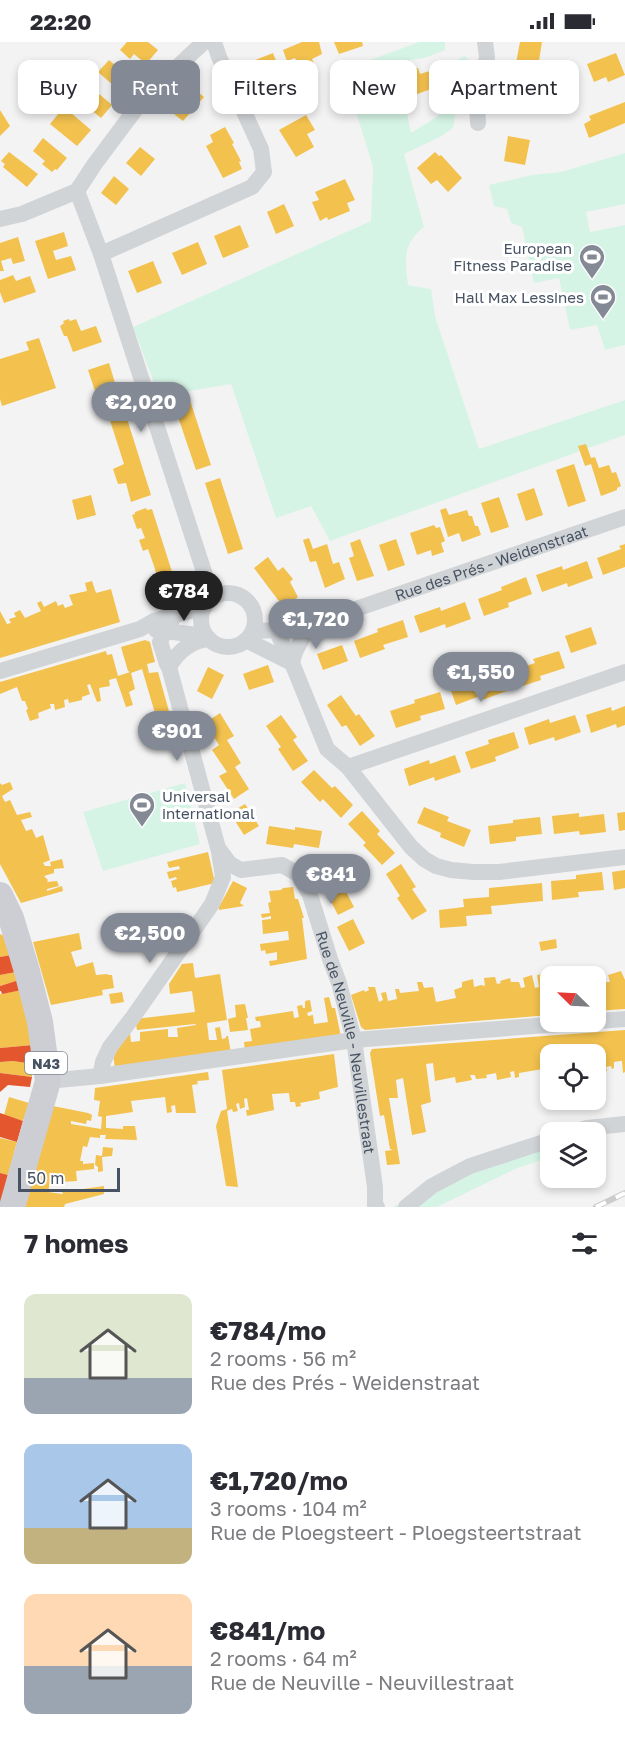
<!DOCTYPE html>
<html lang="en">
<head>
<meta charset="utf-8">
<style>
  :root { --surface:#fff; --page:#f7f7f7; --text:#2b2b33; --muted:#7c7c81; --accent:#848a95 }
  body { margin:0; font-family:"Golos Text",sans-serif; background:var(--page); color:var(--text); height:100vh; display:flex; flex-direction:column; font-size:22px; white-space:nowrap }
  * { box-sizing:border-box; margin:0 }
  p { font-size:20px; color:var(--muted) }
  .icon { flex:none; width:33px; height:33px; fill:none; stroke:currentColor; stroke-width:2; stroke-linecap:round; stroke-linejoin:round }
  .map { position:relative; height:1165px; overflow:hidden }
  .sheet { display:flex; flex-direction:column; background:var(--surface); flex:1 }
  .sheet>* { flex:none }
  .guide { position:absolute; left:18px; top:18px; width:590px; height:54px; display:flex; gap:12px }
  .needle { width:39px; rotate:294deg }
  .tools { position:absolute; left:540px; top:924px; display:grid; gap:12px }
  .tools a { display:grid; place-items:center; width:66px; height:66px; border-radius:12px; background:var(--surface); box-shadow:0 3px 9px #0003; font-size:30px }
  .scale { position:absolute; left:18px; bottom:15px; width:102px; box-sizing:border-box; padding-left:6px; border:3px solid #475262; border-top:0; font-size:16px; line-height:21px; white-space:nowrap; color:#475262; -webkit-text-stroke:4px #fff; paint-order:stroke }
  .price { position:absolute; translate:-50% -51px; padding:0 14px; border-radius:21px; background:var(--accent); color:#fff; font-size:20px; line-height:39px; filter:drop-shadow(0 2px 3px #0008) }
  .price::after { content:''; position:absolute; left:50%; top:36px; width:18px; height:14px; margin-left:-9px; background:inherit; clip-path:polygon(0 0,100% 0,50% 100%) }
  .price.on { background:#222; color:#fff }
  ul { padding:0; list-style:none }
  li { display:flex; align-items:center; gap:18px; height:150px; padding:0 24px }
  li span { display:grid; place-items:center; flex:none; width:168px; height:120px; border-radius:12px; color:#555 }
  li>.icon { margin-inline-start:auto }
  span .icon { width:72px; height:72px; fill:#fffc; stroke-width:1 }
  li b { font-size:26px }
  h2 { display:flex; justify-content:space-between; align-items:center; height:72px; padding:0 24px; font-size:26px }
  .tag { padding:0 21px; border-radius:12px; background:var(--surface); box-shadow:0 3px 9px #0003; font-size:21px; line-height:54px }
  .tag.on { background:var(--accent); color:#fff }
  .status { display:flex; justify-content:space-between; align-items:center; height:42px; padding:0 30px; background:var(--surface); direction:ltr }
  .status svg { height:16px; fill:currentColor }
  .map>svg:first-child { display:block }
  .green { fill:#d6f4e6 }
  .homes { fill:#f2c14e }
  .shops { fill:#e4572e }
  .lines { fill:none; stroke-linecap:round; stroke-linejoin:round }
  .minor { stroke:#d1d4d7; stroke-width:16 }
  .primary { stroke:#ccced4; stroke-width:26 }
  .rail-casing { stroke:#caccce; stroke-width:6 }
  .rail { stroke:#fff; stroke-width:4; stroke-dasharray:11; stroke-linecap:butt }
  .labels { text-anchor:middle; dominant-baseline:central; stroke-width:6; stroke-linejoin:round; paint-order:stroke }
  .shield { fill:#fff; stroke:#7e8691; stroke-width:1.5 }
  .shield-label { font-size:14px; font-weight:bold; fill:#475262 }
  .poi-label { font-size:15px; fill:#475262; stroke:#fff; text-anchor:end }
  .street-label { font-size:15px; fill:#475262; stroke:#fff }
</style>
</head>
<body>
<div class="status"><b>22:20</b><svg viewBox="0 0 49 12"><path d="M0 12V9h3v3zM5 12V6h3v6zM10 12V3h3v9zM15 12V0h3v12zM26 1h20v11H26zM47 4h2v5h-2z"/></svg></div>
<div class="map">
<svg width="625" height="1165" viewBox="0 0 625 1165">
  <rect width="100%" height="100%" fill="#f4f3f3"/>
  <g class="green">
    <path d="M419 0H445V8L425 16 409 18 404 34 393 46 407 71 411 91 438 74 440 65 452 45 446 23 465 14 473 22 470 42 456 68 453 86 440 95 404 112 424 185C402 203 405 217 408 243L431 247 435 274 479 407 625 358V393L330 499 311 464 276 476 231 342 159 354 133 285 371 179 373 125 343 28Z"/>
    <polygon points="625,111 625,162 586,170 590,190 625,183 625,303 605,308 597,283 570,288 559,236 534,241 522,185 511,181 507,167 494,164 489,143 532,133 561,130"/>
    <polygon points="185,741 200,802 103,829 83,770"/>
    <polygon points="550,1100 550,1115 515,1127 437,1165 393,1165 432,1144"/>
  </g>
  <g class="homes">
    <polygon points="127,0 148,0 158,8 146,22 134,12 130,17 120,8"/>
    <polygon points="302,0 319,0 322,12 312,17 315,24 301,30 295,16 287,19 283,8"/>
    <polygon points="334,0 362,0 363,4 339,12"/>
    <polygon points="520,0 542,0 538,25 516,21"/>
    <polygon points="273,11 277,21 269,25 276,43 260,50 248,21"/>
    <polygon points="616,11 625,33 608,40 606,35 594,40 587,22"/>
    <polygon points="109,18 133,38 122,51 98,30"/>
    <polygon points="418,26 420,32 433,28 439,44 412,54 403,31"/>
    <polygon points="519,37 540,40 535,69 514,65"/>
    <polygon points="191,44 204,55 183,79 170,69"/>
    <polygon points="91,45 112,63 101,76 79,58"/>
    <polygon points="625,60 625,81 589,96 584,82 591,78 589,74"/>
    <polygon points="64,65 91,88 77,104 50,82"/>
    <polygon points="0,68 10,84 0,94"/>
    <polygon points="306,73 315,88 307,92 314,105 296,115 279,88"/>
    <polygon points="225,85 234,101 232,102 241,119 239,120 242,127 223,136 206,104 213,100 210,93"/>
    <polygon points="508,94 530,98 525,123 504,119"/>
    <polygon points="43,96 67,116 57,128 55,127 52,130 42,122 45,119 33,109"/>
    <polygon points="140,105 155,117 141,134 126,121"/>
    <polygon points="9,110 38,132 27,145 3,125 5,122 1,119"/>
    <polygon points="435,110 439,114 441,113 462,136 448,150 437,138 431,142 417,126"/>
    <polygon points="114,134 129,147 116,163 101,151"/>
    <polygon points="345,137 355,158 347,161 350,169 328,178 327,175 320,179 312,160 319,158 315,150"/>
    <polygon points="284,162 294,184 276,192 267,170"/>
    <polygon points="240,183 249,205 223,216 214,194"/>
    <polygon points="64,190 68,204 53,209 56,218 71,214 76,228 48,237 35,199"/>
    <polygon points="18,195 25,219 13,222 11,216 1,219 4,229 0,229 0,201"/>
    <polygon points="198,200 207,222 182,233 172,211"/>
    <polygon points="153,219 162,241 137,251 128,229"/>
    <polygon points="13,233 16,239 30,234 36,250 4,261 0,250 0,238"/>
    <polygon points="69,277 70,279 76,277 81,289 96,284 102,300 73,310 67,294 64,294 60,284 64,281 63,279"/>
    <polygon points="39,296 56,346 2,364 0,357 0,317 29,308 26,300"/>
    <polygon points="109,321 118,351 98,358 88,328"/>
    <polygon points="188,352 211,423 196,428 172,357"/>
    <polygon points="123,364 151,453 131,460 126,441 118,442 113,427 124,422 107,369"/>
    <polygon points="586,402 591,416 595,415 599,426 609,423 612,431 616,430 621,444 617,446 617,448 601,454 591,422 585,424 578,404"/>
    <polygon points="574,422 586,459 568,465 556,428"/>
    <polygon points="220,436 243,507 228,512 205,441"/>
    <polygon points="534,446 543,473 526,479 517,452"/>
    <polygon points="91,453 96,473 77,478 72,458"/>
    <polygon points="499,455 509,485 491,491 481,461"/>
    <polygon points="146,466 147,468 152,467 180,555 161,561 158,552 162,551 154,524 148,507 143,509 139,498 145,496 141,486 137,487 132,473 135,472 135,470"/>
    <polygon points="446,466 449,473 467,468 469,474 472,474 475,484 478,484 481,493 462,500 459,491 448,495 440,468"/>
    <polygon points="434,483 436,486 440,485 445,499 441,501 444,510 432,514 431,508 417,513 410,491"/>
    <polygon points="309,496 313,507 327,502 333,522 339,520 345,537 325,546 316,519 310,520 303,498"/>
    <polygon points="360,497 374,534 357,539 349,516 354,514 350,501"/>
    <polygon points="396,497 405,523 388,529 379,503"/>
    <polygon points="625,502 625,525 603,533 597,516 621,507 619,504"/>
    <polygon points="268,515 278,529 283,525 293,537 290,540 298,555 284,566 254,526"/>
    <polygon points="587,519 593,536 568,545 567,541 542,550 536,533 562,524 563,528"/>
    <polygon points="526,535 532,552 508,561 509,565 484,574 478,557 502,548 501,545"/>
    <polygon points="92,539 96,551 111,547 120,580 0,616 0,569 7,582 11,581 9,577 16,575 14,571 20,568 25,576 41,569 37,561 41,559 44,565 56,559 58,564 63,562 65,566 73,563 69,553 87,549 85,541"/>
    <polygon points="465,560 471,577 446,586 445,582 420,591 414,574 440,565 441,569"/>
    <polygon points="403,578 408,595 383,603 385,607 360,616 354,599 378,590 377,587"/>
    <polygon points="591,585 597,602 571,611 565,594"/>
    <polygon points="145,598 150,600 155,620 147,622 149,631 158,630 170,673 157,678 142,627 131,631 135,647 129,650 133,663 126,665 116,636 109,638 110,644 99,646 101,659 97,660 90,642 87,643 90,652 82,655 82,658 69,661 68,657 64,658 65,665 55,668 54,662 50,662 51,666 38,671 39,676 30,679 26,668 28,667 25,659 22,659 17,645 0,652 0,640 106,609 107,613 112,612 118,634 130,630 128,629 121,605"/>
    <polygon points="342,603 348,619 323,628 317,612"/>
    <polygon points="559,609 565,626 540,634 541,638 516,646 510,629 535,621 533,617"/>
    <polygon points="268,623 274,640 249,648 243,632"/>
    <polygon points="208,625 224,633 212,657 197,649"/>
    <polygon points="501,632 507,649 482,658 480,654 456,663 450,646 475,637 477,641"/>
    <polygon points="440,650 445,667 420,674 421,678 396,686 390,669 415,661 414,658"/>
    <polygon points="341,653 356,674 359,672 375,694 360,704 346,683 342,685 327,663"/>
    <polygon points="625,664 625,683 617,686 616,682 591,691 586,673 611,665 612,669"/>
    <polygon points="220,671 234,694 227,698 241,721 235,725 249,747 234,757 219,734 227,730 212,708 219,703 205,681"/>
    <polygon points="281,673 297,695 293,698 308,719 293,729 278,707 281,705 266,684"/>
    <polygon points="575,673 581,690 555,699 554,695 529,703 524,686 549,677 550,681"/>
    <polygon points="514,690 519,706 495,715 496,719 471,727 465,710 489,702 488,698"/>
    <polygon points="455,713 461,730 435,739 434,735 409,744 404,727 429,718 430,722"/>
    <polygon points="314,728 332,746 335,744 353,763 341,776 323,757 320,760 301,740"/>
    <polygon points="10,740 13,747 2,754 5,760 10,758 17,773 30,770 32,775 21,778 26,789 32,787 36,796 43,793 50,818 43,821 45,824 51,824 50,820 62,817 64,826 54,827 54,831 44,834 48,838 47,840 57,839 59,844 47,847 47,849 62,844 63,849 21,861 0,822 0,741 2,743"/>
    <polygon points="245,762 259,784 244,793 230,771"/>
    <polygon points="424,765 449,775 447,779 471,788 464,805 440,795 441,791 417,781"/>
    <polygon points="362,769 380,789 377,792 395,811 382,823 363,803 366,801 348,782"/>
    <polygon points="625,770 625,788 619,789 617,771"/>
    <polygon points="579,771 579,775 604,772 606,790 580,793 579,789 554,792 552,774"/>
    <polygon points="540,775 542,792 516,795 516,799 490,802 488,784 513,781 513,778"/>
    <polygon points="269,784 295,788 295,785 322,789 319,806 294,802 293,806 266,802"/>
    <polygon points="208,810 215,841 177,850 176,845 173,846 171,839 177,837 176,835 169,837 167,830 180,827 179,824 169,826 167,820"/>
    <polygon points="333,816 345,840 342,842 354,865 338,873 326,850 329,848 317,825"/>
    <polygon points="401,822 416,845 412,847 427,869 412,878 397,856 400,854 386,832"/>
    <polygon points="625,828 625,846 614,848 612,830"/>
    <polygon points="602,830 604,848 578,850 579,855 552,858 551,839 576,837 576,833"/>
    <polygon points="233,839 247,846 240,861 244,864 219,868 219,865"/>
    <polygon points="542,841 543,859 491,864 492,872 466,874 467,884 440,886 439,868 464,865 463,857 489,855 489,846"/>
    <polygon points="293,845 295,857 298,857 304,876 302,876 307,917 270,924 269,919 277,918 277,910 266,912 265,908 261,909 260,902 289,898 288,889 263,892 262,878 271,877 271,874 262,876 261,872 270,871 268,861 271,860 269,849 281,848 283,846"/>
    <polygon points="353,877 365,901 349,909 337,885"/>
    <polygon points="79,891 82,907 71,910 76,925 93,920 96,933 107,932 108,933 112,933 114,946 102,948 103,953 51,963 33,900"/>
    <polygon points="0,892 6,895 11,913 0,915"/>
    <polygon points="556,897 557,906 541,909 539,900"/>
    <polygon points="193,921 195,936 220,932 227,978 207,981 209,998 217,998 215,986 220,985 222,997 226,996 226,994 228,994 231,1011 115,1027 113,1011 130,991 131,1000 140,999 140,990 168,987 168,995 178,995 177,986 196,983 195,982 137,988 135,977 195,970 192,949 170,952 169,942 182,922"/>
    <polygon points="597,927 599,933 604,932 605,940 610,940 608,933 621,929 625,938 625,967 596,969 596,934 584,934 583,929"/>
    <polygon points="16,930 19,938 0,944 0,933"/>
    <polygon points="544,932 545,939 548,939 548,942 550,941 550,973 365,988 361,985 351,953 364,948 365,950 369,948 368,945 375,945 379,960 383,958 381,951 386,950 388,959 397,957 395,947 399,947 400,951 419,949 417,940 422,940 424,946 433,945 436,960 456,956 454,948 462,945 462,940 473,937 474,945 481,943 485,944 484,936 495,935 497,942 501,941 500,939 510,936 511,940 519,940 521,946 525,945 523,936 532,933 535,946 539,945 537,933"/>
    <polygon points="22,948 33,1003 0,1006 0,952"/>
    <polygon points="122,950 124,960 111,962 109,952"/>
    <polygon points="329,955 332,966 335,966 341,995 245,1009 244,1000 252,999 250,987 261,985 260,979 256,979 255,975 293,969 294,976 299,975 297,964 302,963 303,966 305,966 305,959 310,958 312,969 307,971 308,974 313,973 314,982 328,980 324,956"/>
    <polygon points="245,962 248,976 246,976 248,988 230,990 228,977 236,975 235,963"/>
    <polygon points="625,988 625,1030 623,1031 622,1019 620,1019 614,1020 614,1026 612,1027 611,1024 606,1025 607,1029 602,1030 602,1034 597,1035 596,1012 550,1012 550,1031 548,1032 550,1044 546,1044 543,1027 519,1031 519,1035 515,1036 514,1029 510,1030 511,1035 497,1038 496,1031 486,1033 487,1036 476,1037 475,1033 470,1033 472,1038 456,1041 455,1035 435,1039 433,1021 426,1022 431,1060 421,1063 426,1090 412,1093 403,1036 396,1038 398,1056 389,1056 400,1122 387,1123 385,1109 393,1108 390,1107 384,1073 380,1074 370,1011 372,1007"/>
    <polygon points="334,1012 338,1045 319,1050 320,1057 300,1061 301,1064 296,1065 295,1060 290,1060 289,1051 272,1052 274,1068 247,1074 246,1068 249,1068 247,1056 244,1057 245,1065 240,1067 239,1061 236,1062 238,1069 233,1070 232,1067 227,1069 238,1145 226,1144 216,1084 221,1069 227,1067 222,1028"/>
    <polygon points="13,1019 33,1022 32,1035 0,1031 0,1020"/>
    <polygon points="208,1030 209,1038 197,1039 198,1042 192,1043 196,1071 176,1071 175,1063 171,1064 172,1070 167,1071 165,1055 131,1059 133,1070 106,1074 106,1086 123,1087 123,1084 135,1084 137,1098 105,1097 106,1093 100,1093 100,1096 90,1095 87,1105 83,1104 80,1119 83,1119 83,1122 94,1121 94,1127 76,1129 77,1139 61,1140 60,1143 50,1140 48,1150 63,1152 62,1150 104,1144 104,1152 65,1162 64,1165 25,1165 42,1101 53,1064 88,1071 92,1073 91,1079 87,1078 86,1082 71,1079 71,1082 101,1087 102,1075 98,1074 100,1059 94,1058 95,1046"/>
    <polygon points="9,1055 29,1061 23,1079 4,1073"/>
    <polygon points="0,1096 17,1100 8,1133 0,1131"/>
    <polygon points="103,1105 113,1106 112,1114 102,1115 103,1129 98,1130 98,1125 95,1123 96,1113 102,1114"/>
  </g>
  <g class="shops">
    <polygon points="11,913 16,930 0,933 0,915"/>
    <polygon points="19,938 22,948 2,952 1,949 0,949 0,944"/>
    <polygon points="33,1003 33,1022 13,1019 0,1020 0,1006"/>
    <polygon points="0,1031 32,1035 30,1045 8,1043 0,1050"/>
    <polygon points="0,1071 23,1079 17,1100 0,1095"/>
    <polygon points="0,1131 8,1133 1,1160 0,1160"/>
  </g>
  <g class="lines">
    <g class="minor">
      <polyline points="478,81 477,64 487,15 485,0"/>
      <polyline points="77,149 101,212 206,536 216,553"/>
      <polyline points="0,177 22,172 77,149 94,123 144,56 204,0"/>
      <polyline points="101,212 252,145 264,130 261,107 219,15 214,0"/>
      <circle cx="228" cy="578" r="27"/>
      <path d="M175 573 165 589 160 600 167 622 169 625C178 609 190 599 209 597"/>
      <polyline points="310,582 295,610 292,621 327,707 348,725 411,805 424,817 436,824 451,828 473,830 499,830 625,815"/>
      <polyline points="156,588 206,594"/>
      <path id="s1" d="M253 589 281 588 306 584 625 475"/>
      <polyline points="246,598 292,621 276,588"/>
      <path id="s2" d="M169 625 218 806 230 822 241 828 282 823 298 832 310 853 330 917 339 941 354 998 375 1145V1163L377 1165"/>
      <polyline points="0,629 140,587 154,579 204,565"/>
      <polyline points="348,725 625,630"/>
      <polyline points="100,1034 103,1020 110,1005 133,975 212,862 223,835 219,810"/>
      <polyline points="48,1039 100,1034 354,998 625,977"/>
      <polyline points="574,1090 587,1086 625,1082"/>
      <polyline points="406,1165 432,1144 470,1124 550,1098"/>
    </g>
    <polyline class="primary" points="0,853 11,876 27,929 40,980 48,1039 12,1165"/>
    <g class="rail-casing">
      <polyline id="rail" points="596,1165 625,1151"/>
    </g>
    <use href="#rail" class="rail"/>
  </g>
  <defs>
    <g id="stadium-pin" transform="scale(1.35)"><path d="M0 17L-7.5 6A9.5 9.5 0 1 1 7.5 6Z" fill="#848a95" stroke="#fff"/><path d="M0-5a6.5 5 0 1 0 0 10a6.5 5 0 1 0 0-10ZM-3.5-1.8h7v3.6h-7Z" fill="#fff"/></g>
  </defs>
  <g fill-rule="evenodd">
    <use href="#stadium-pin" x="592" y="215"/>
    <use href="#stadium-pin" x="603" y="255"/>
    <use href="#stadium-pin" x="142" y="763"/>
  </g>
  <g class="labels">
    <rect class="shield" x="25" y="1010" width="42" height="22" rx="4.5"/>
    <g class="shield-label">
      <text x="46" y="1021">N43</text>
    </g>
    <g class="poi-label">
      <text x="572" y="206">European<tspan x="572" dy="17">Fitness Paradise</tspan></text>
      <text x="584" y="255">Hall Max Lessines</text>
      <text x="162" y="754" text-anchor="start">Universal<tspan x="162" dy="17">international</tspan></text>
    </g>
    <g class="street-label">
      <text stroke="none"><textPath href="#s1" startOffset="249">Rue des Prés - Weidenstraat</textPath></text>
      <text stroke="none"><textPath href="#s2" startOffset="456">Rue de Neuville - Neuvillestraat</textPath></text>
    </g>
  </g>
</svg>
<div class="tools">
<a><svg class="needle" viewBox="-14 -14 28 28"><path d="M0-13l5 13h-10z" fill="#e53935"/><path d="M0 13l5-13h-10z" fill="#7c7c81"/></svg></a>
<a><svg class="icon" aria-label="locate" viewBox="0 0 24 24"><circle cx="12" cy="12" r="6"/><path d="M12 2v4M12 18v4M2 12h4M18 12h4"/></svg></a>
<a><svg class="icon" aria-label="layers" viewBox="0 0 24 24"><path d="M12 4l9 5-9 5-9-5zM3 14l9 5 9-5"/></svg></a>
</div>
<div class="scale">50 m</div>
<b class="price" style="left:141px;top:391px">€2,020</b>
<b class="price on" style="left:184px;top:580px">€784</b>
<b class="price" style="left:316px;top:608px">€1,720</b>
<b class="price" style="left:481px;top:661px">€1,550</b>
<b class="price" style="left:177px;top:720px">€901</b>
<b class="price" style="left:331px;top:863px">€841</b>
<b class="price" style="left:150px;top:922px">€2,500</b>
<div class="guide">
<a class="tag">Buy</a>
<a class="tag on">Rent</a>
<a class="tag">Filters</a>
<a class="tag">New</a>
<a class="tag">Apartment</a>
</div>
</div>
<section class="sheet">
<h2>7 homes<svg class="icon" aria-label="filters" viewBox="0 0 24 24"><path d="M4 7h16M4 17h16"/><circle cx="9" cy="7" r="2"/><circle cx="15" cy="17" r="2"/></svg></h2>
<ul>
<li><span style="background:linear-gradient(#dfe7d0 70%,#9aa5b1 0)"><svg class="icon" aria-label="home" viewBox="0 0 24 24"><path d="M3 11l9-7 9 7M6 9v11h12V9"/></svg></span><div><b>€784/mo</b><p>2 rooms · 56 m²</p><p>Rue des Prés - Weidenstraat</p></div></li>
<li><span style="background:linear-gradient(#a9c7e8 70%,#c2b280 0)"><svg class="icon" aria-label="home" viewBox="0 0 24 24"><path d="M3 11l9-7 9 7M6 9v11h12V9"/></svg></span><div><b>€1,720/mo</b><p>3 rooms · 104 m²</p><p>Rue de Ploegsteert - Ploegsteertstraat</p></div></li>
<li><span style="background:linear-gradient(#ffd9b3 60%,#9aa5b1 0)"><svg class="icon" aria-label="home" viewBox="0 0 24 24"><path d="M3 11l9-7 9 7M6 9v11h12V9"/></svg></span><div><b>€841/mo</b><p>2 rooms · 64 m²</p><p>Rue de Neuville - Neuvillestraat</p></div></li>
</ul>
</section>
</body>
</html>
